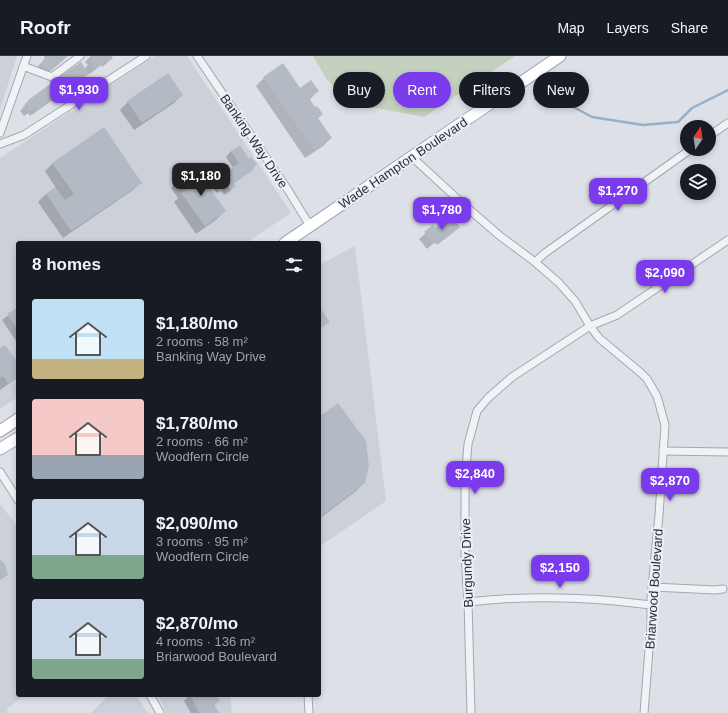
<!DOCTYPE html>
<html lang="en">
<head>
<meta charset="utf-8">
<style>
  :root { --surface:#171b24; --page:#20242c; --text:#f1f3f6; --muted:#9ea1a6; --line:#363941; --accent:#7c3aed }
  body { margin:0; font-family:Helvetica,sans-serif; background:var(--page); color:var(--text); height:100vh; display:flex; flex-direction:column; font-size:15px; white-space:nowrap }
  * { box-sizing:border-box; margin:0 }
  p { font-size:13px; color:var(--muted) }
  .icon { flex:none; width:22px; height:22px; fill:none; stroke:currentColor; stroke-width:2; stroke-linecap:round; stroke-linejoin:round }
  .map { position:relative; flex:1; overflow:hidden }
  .side { position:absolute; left:16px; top:185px; width:305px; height:456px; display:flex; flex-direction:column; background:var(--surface); border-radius:4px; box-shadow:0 2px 6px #0003 }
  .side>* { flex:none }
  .hud { position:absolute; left:333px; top:16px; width:335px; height:36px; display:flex; gap:8px }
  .needle { width:26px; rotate:13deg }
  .controls { position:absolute; left:680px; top:64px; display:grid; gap:8px }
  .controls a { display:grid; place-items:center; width:36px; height:36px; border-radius:50%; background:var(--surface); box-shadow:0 2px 6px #0003; font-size:20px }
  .price { position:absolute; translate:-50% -34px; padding:0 9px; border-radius:8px; background:var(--accent); color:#fff; font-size:13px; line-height:26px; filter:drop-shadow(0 1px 2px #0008) }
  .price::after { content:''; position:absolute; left:50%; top:24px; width:12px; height:9px; margin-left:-6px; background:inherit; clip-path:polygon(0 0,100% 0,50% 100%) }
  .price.current { background:#222; color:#fff }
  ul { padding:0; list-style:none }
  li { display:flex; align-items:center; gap:12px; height:100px; padding:0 16px }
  li span { display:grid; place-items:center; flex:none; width:112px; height:80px; border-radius:4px; color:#555 }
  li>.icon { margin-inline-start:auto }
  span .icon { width:48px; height:48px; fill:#fffc; stroke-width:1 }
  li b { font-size:17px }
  h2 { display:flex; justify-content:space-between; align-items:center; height:48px; padding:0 16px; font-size:17px }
  .tag { padding:0 14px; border-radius:18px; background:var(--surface); box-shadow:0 2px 6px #0003; font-size:14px; line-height:36px }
  .tag.current { background:var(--accent); color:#fff }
  header { display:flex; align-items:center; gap:24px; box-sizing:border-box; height:56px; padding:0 20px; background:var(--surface); border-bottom:1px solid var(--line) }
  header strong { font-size:19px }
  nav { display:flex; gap:22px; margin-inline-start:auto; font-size:14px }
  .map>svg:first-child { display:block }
  .built { fill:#cbd0d9 }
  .green { fill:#c3d1be }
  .shadow { fill:#0003 }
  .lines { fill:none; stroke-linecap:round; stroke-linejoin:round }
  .stream { stroke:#97b0c8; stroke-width:2.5 }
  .building { fill:#b4bac4 }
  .minor-casing { stroke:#a2a8b1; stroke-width:9 }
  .primary-casing { stroke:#9ca6b3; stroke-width:13 }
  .minor { stroke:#f0f2f5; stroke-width:7 }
  .primary { stroke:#fff; stroke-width:11 }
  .labels { text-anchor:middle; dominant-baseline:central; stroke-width:4; stroke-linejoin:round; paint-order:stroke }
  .street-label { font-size:13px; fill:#262f3e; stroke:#ecf0f5 }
</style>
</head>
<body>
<header>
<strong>Roofr</strong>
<nav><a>Map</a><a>Layers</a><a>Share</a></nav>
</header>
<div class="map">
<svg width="728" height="657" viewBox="0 0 728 657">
  <rect width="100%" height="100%" fill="#dde1e7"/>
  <g class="built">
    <polygon points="0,0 17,0 0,54"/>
    <polygon points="155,0 187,0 291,157 246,187 18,187 18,341 0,353 0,102"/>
    <polygon points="355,190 386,445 319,491 319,209"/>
    <polygon points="0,448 18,471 18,639 26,639 6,653 9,657 0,657"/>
    <polygon points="109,639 136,639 148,657 91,657"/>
    <polygon points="158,639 230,639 232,657 166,657"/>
  </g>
  <polygon class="green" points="313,0 515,0 424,61 355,48 327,24"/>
  <g class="shadow">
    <polygon points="45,0 67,0 45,20 36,15 39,12 38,10 45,3 44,1"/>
    <polygon points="91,0 112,0 106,8 102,11 101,9 90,18 89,17 74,31 70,34 69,33 60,38 59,36 55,39 56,40 50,46 30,60 28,57 24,60 20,55 23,52 23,51 28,45 49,30 51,33 55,30 54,28 59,22 84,13 88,9 85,6"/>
    <polygon points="168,18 182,39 174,47 134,74 120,54 128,46"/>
    <polygon points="264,22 300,33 318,35 309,44 317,62 331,82 323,90 305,102 256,30"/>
    <polygon points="231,95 252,114 233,128 235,130 229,136 224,139 221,134 217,137 212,131 234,113 226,101"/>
    <polygon points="53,107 141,126 133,134 63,182 38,146 46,138 56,132 45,115"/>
    <polygon points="179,124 225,155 217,163 196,178 174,146 178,142 171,132"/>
    <polygon points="433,171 435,173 453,176 437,189 435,186 427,193 419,183"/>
    <polygon points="18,252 18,288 2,264"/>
    <polygon points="0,294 18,309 18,321 0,334"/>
    <polygon points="319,363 364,427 356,435 319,463"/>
    <polygon points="190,639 216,639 219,645 214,649 218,657 191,657 184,645"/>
  </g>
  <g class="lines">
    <polyline class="stream" points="535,43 566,47 592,61 643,69 678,66 692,52 728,34"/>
  </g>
  <g class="building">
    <polygon points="47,0 68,0 52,14 50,13 47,15 41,8 44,5 43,4"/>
    <polygon points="91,0 111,0 113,2 108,6 107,4 96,13 90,5 93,3"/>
    <polygon points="81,6 89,18 80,24 81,26 76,29 75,27 67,33 65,31 62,33 57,26 60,24 59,21"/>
    <polygon points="283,7 300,32 311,24 319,35 309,42 315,51 317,50 323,58 318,62 332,82 314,94 263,21"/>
    <polygon points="168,17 183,39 142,67 127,45"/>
    <polygon points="49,29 57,40 36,54 35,52 30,55 26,48 29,46 28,44"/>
    <polygon points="104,71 142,127 71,175 46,138 55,131 65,144 74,138 52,107"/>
    <polygon points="240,89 249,103 251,101 257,109 253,112 253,114 234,127 236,130 231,134 228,130 219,136 213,128 223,122 222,120 228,115 239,107 231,95"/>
    <polygon points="195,111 226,155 205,170 181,137 186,134 178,123"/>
    <polygon points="452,161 460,171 444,184 442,181 434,188 424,176 433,169 435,172 444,165 446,167"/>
    <polygon points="319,250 330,266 319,273"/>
    <polygon points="18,251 18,274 7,258"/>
    <polygon points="5,289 18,307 18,321 8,327 3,320 0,322 0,292"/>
    <polygon points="338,347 366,385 369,410 365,427 319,462 319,361"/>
    <polygon points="0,503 5,508 8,519 0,524"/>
    <polygon points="190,639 217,639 220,645 214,648 219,657 199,657"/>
  </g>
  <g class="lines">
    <g class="minor-casing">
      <g id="minor">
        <polyline points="197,0 288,134 310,170"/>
        <polyline points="23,10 52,21 80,0"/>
        <polyline points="0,77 27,0"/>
        <polyline points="709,80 728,67"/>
        <polyline points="0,88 24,79 146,0"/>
        <polyline points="412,101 463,148 500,180 535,206 559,227 575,245 590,270 599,282 641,317 647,323 657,340 665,369 659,459 651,542 651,568 644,657"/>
        <polyline points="535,206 545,197 691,93"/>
        <polyline points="663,395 728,396"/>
        <polyline points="0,416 18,444"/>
        <polyline points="653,531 715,534 723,533"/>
        <path d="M468 546C529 539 591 541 651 549"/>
        <polyline points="150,639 160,657"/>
        <polyline points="308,639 309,657"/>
        <polyline points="471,657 468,546 465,499 465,423 468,388 477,355 488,342 512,321 590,270 617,259 728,184"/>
      </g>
    </g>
    <g class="primary-casing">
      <g id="primary">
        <polyline points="285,187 560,0"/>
        <polyline points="0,375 18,363"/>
        <polyline points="0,393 18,382"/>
      </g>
    </g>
    <use href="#minor" class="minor"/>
    <use href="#primary" class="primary"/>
  </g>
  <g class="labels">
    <g class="street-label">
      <text transform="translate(254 85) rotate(56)">Banking Way Drive</text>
      <text transform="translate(403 107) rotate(-34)">Wade Hampton Boulevard</text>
      <text transform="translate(467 507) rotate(-92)">Burgundy Drive</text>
      <text transform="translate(654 533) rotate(-86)">Briarwood Boulevard</text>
    </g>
  </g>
</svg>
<div class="controls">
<a><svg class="needle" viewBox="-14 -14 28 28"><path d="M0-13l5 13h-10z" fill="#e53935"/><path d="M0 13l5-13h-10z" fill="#9ea1a6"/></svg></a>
<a><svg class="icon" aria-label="layers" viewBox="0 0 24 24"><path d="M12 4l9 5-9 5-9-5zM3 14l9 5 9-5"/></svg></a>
</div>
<b class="price" style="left:79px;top:55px">$1,930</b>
<b class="price current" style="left:201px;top:141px">$1,180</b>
<b class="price" style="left:618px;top:156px">$1,270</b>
<b class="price" style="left:442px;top:175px">$1,780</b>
<b class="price" style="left:665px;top:238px">$2,090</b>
<b class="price" style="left:475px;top:439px">$2,840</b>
<b class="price" style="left:670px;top:446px">$2,870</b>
<b class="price" style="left:560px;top:533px">$2,150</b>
<div class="hud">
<a class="tag">Buy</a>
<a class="tag current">Rent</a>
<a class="tag">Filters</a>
<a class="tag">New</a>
</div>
<section class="side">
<h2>8 homes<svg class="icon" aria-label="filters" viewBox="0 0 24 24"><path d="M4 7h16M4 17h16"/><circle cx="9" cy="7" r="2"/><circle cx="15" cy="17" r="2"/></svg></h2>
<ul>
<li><span style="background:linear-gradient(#bfe0f5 75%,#c2b280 0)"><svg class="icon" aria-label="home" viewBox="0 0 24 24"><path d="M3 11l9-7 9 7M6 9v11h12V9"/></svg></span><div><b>$1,180/mo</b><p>2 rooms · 58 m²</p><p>Banking Way Drive</p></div></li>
<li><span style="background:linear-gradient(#f6c9c9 70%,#9aa5b1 0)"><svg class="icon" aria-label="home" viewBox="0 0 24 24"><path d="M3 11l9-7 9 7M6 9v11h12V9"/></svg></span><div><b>$1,780/mo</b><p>2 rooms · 66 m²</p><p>Woodfern Circle</p></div></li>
<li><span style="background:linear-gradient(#c9d6e8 70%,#7fa58c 0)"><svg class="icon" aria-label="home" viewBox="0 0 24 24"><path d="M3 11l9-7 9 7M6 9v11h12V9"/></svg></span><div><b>$2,090/mo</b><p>3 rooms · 95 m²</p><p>Woodfern Circle</p></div></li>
<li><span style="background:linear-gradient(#c9d6e8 75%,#7fa58c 0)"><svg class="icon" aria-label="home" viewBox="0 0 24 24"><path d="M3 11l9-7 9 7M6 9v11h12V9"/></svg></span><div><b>$2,870/mo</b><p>4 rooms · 136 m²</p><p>Briarwood Boulevard</p></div></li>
</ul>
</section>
</div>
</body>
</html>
